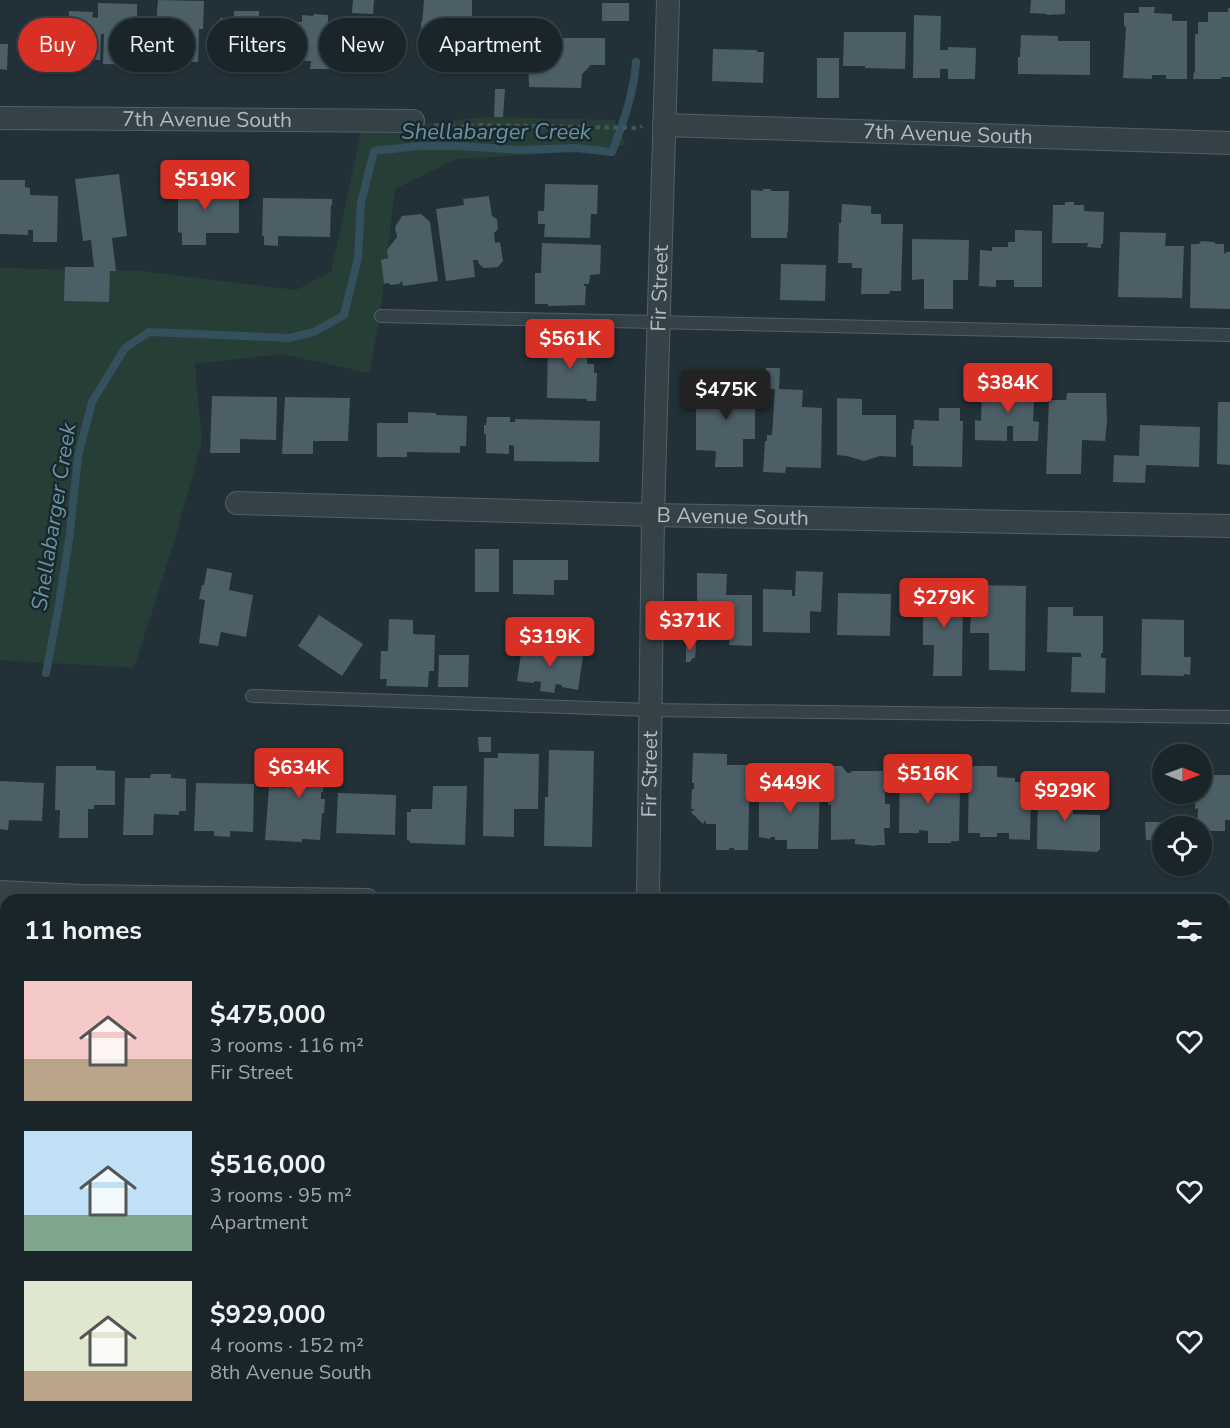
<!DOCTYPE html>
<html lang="en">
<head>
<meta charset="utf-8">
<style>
  :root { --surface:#192529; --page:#222d31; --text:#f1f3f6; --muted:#9fa5a8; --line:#374246; --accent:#d93025 }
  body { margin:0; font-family:"Nunito Sans",sans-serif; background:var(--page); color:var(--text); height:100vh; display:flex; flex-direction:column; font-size:22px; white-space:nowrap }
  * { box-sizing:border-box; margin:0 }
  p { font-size:20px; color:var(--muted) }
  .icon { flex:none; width:33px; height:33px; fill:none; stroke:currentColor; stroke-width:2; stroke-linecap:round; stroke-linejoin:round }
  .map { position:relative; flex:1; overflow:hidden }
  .drawer { position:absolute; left:0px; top:894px; width:1230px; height:534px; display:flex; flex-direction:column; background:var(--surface); border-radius:18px 18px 0 0; box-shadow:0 2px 4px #0004,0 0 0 2px var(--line) }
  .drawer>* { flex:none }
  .guide { position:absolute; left:18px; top:18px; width:600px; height:54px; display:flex; gap:12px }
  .needle { width:39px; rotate:91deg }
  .controls { position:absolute; left:1152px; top:744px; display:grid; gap:12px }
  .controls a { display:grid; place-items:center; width:60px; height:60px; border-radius:50%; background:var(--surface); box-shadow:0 2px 4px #0004,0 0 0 2px var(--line); font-size:30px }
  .price { position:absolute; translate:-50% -51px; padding:0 14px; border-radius:6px; background:var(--accent); color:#fff; font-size:20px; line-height:39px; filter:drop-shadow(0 2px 3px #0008) }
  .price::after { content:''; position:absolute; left:50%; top:36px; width:18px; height:14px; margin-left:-9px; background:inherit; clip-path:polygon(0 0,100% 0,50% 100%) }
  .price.current { background:#222; color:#fff }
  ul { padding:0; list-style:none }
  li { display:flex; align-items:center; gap:18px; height:150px; padding:0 24px }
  li span { display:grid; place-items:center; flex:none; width:168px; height:120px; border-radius:0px; color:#555 }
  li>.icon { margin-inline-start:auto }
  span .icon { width:72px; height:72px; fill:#fffc; stroke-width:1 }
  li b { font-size:26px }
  h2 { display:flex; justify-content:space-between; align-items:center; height:72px; padding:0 24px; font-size:26px }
  .pill { padding:0 21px; border-radius:27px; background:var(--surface); box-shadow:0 2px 4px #0004,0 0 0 2px var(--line); font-size:21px; line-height:54px }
  .pill.current { background:var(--accent); color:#fff }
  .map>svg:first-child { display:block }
  .green { fill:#273e37 }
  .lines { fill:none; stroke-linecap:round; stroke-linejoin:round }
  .stream { stroke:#33505c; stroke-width:8 }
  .building { fill:#4c5e66 }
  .service-casing { stroke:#526065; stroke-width:14 }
  .minor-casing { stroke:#526065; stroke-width:24 }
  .path { stroke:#445956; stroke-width:4; stroke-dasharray:4.5 4.5; stroke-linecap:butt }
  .service { stroke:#344247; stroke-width:12 }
  .minor { stroke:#344247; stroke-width:22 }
  .labels { text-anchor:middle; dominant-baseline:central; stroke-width:5; stroke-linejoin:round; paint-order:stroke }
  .street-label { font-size:21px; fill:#aebdc4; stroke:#1a272c }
  .water-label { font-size:22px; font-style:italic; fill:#6893a2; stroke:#1a272c }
</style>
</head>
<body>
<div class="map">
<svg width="1230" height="1428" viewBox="0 0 1230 1428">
  <rect width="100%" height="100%" fill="#213137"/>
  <polygon class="green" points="484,117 615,120 626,145 543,154 456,159 395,189 382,301 370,373 281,354 195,364 202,442 173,546 134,668 0,660 0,268 141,271 296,290 331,272 361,132"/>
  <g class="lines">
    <path class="stream" d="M46 673 58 610 70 533 78 456 92 402 125 348 149 332 289 338 314 332 344 315 358 258 361 203 374 151 419 146H458L520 150 576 148 612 152C623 124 634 93 636 62"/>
  </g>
  <g class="building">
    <polygon points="158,0 204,1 203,29 199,29 198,62 164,61 165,28 156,27"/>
    <polygon points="353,0 374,0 373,14 352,13"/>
    <polygon points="424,0 472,0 472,30 479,30 479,64 422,63 423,33 421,33 421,22 422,22 423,14"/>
    <polygon points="1031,0 1065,0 1065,14 1047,15 1047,14 1030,13"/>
    <polygon points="98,3 137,4 137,24 144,25 142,65 103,64 104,34 101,34 100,60 68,59 69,11 93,12 92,17 98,18"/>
    <rect x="602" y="3" width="27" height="18"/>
    <polygon points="1139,7 1155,7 1154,13 1172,14 1172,21 1187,21 1187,79 1166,79 1166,75 1152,75 1152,79 1123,78 1126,27 1124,26 1124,13 1139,13"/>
    <polygon points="1228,8 1230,8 1230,77 1221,77 1221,79 1193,79 1194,72 1195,72 1195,34 1198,34 1198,22 1208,22 1208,12 1228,12"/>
    <polygon points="234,11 259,11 259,19 279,19 279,46 272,46 272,65 243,65 243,62 236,62 236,57 220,57 220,18 234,18"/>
    <polygon points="314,14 328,15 328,22 342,22 342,69 310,69 311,61 286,61 286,21 302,22 302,15 313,16"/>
    <polygon points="914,15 941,16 940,50 948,50 948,47 976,48 975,79 948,79 948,69 940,69 940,78 913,78"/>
    <polygon points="502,23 510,32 497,44 489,36"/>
    <polygon points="844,32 906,32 905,69 865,68 865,66 843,66"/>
    <polygon points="549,34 556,34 558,38 605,38 605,65 589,65 590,66 582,74 581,88 529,87 528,56 530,56 530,37 547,37"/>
    <polygon points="1021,35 1058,36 1058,41 1090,41 1090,75 1018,74 1018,57 1020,57"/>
    <polygon points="0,44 8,44 7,70 0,69"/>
    <polygon points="713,49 757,50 757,52 764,52 763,83 712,81"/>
    <rect x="817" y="58" width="22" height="40"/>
    <polygon points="495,89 505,89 503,117 494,117"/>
    <polygon points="119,174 127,236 112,238 116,271 110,271 109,302 64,301 65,267 94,267 91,240 83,241 75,179"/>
    <polygon points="178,178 217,178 216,195 239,195 239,233 206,233 206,245 182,245 182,233 178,232"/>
    <polygon points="0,180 25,180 25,187 30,188 30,195 58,196 57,242 33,242 33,230 28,230 28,235 0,234"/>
    <polygon points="545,184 598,185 597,214 591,214 590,238 544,237 545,224 538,224 538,211 544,211"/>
    <polygon points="763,189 771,189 771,191 789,191 788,232 787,232 787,238 751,238 751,190 763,191"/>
    <polygon points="489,196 492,216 497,219 498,229 494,233 495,243 500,242 503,261 498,267 484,268 479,264 478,260 473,260 475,277 446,281 436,209 464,205 463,199"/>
    <polygon points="263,198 332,199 332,205 331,205 330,237 278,236 278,246 264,245 264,236 262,236"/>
    <polygon points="1065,202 1074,202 1074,205 1084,205 1084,211 1104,212 1103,244 1101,244 1101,248 1087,247 1088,243 1052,243 1053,205 1065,205"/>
    <polygon points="842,204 871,206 871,214 881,214 881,224 903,224 901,291 890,291 889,294 861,294 862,268 852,268 852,263 838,263 839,223 841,223"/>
    <polygon points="421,214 430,222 438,281 403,286 402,281 399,284 391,285 388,283 384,284 381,260 388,258 387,250 397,237 395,227 402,216"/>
    <polygon points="1015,230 1042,231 1042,287 1014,287 1014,280 996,280 996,287 979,286 980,250 992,251 992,247 1008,247 1008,242 1015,242"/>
    <polygon points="1120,232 1166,233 1165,246 1184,246 1182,298 1118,297"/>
    <polygon points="912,239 969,240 968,280 953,280 953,309 924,309 924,279 912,280"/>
    <polygon points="1201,241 1214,242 1216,244 1224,244 1224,254 1227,252 1230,252 1230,309 1190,308 1191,244 1199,244"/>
    <polygon points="542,243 601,245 600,274 590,275 589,284 584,284 584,286 586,286 585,305 548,306 548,304 535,304 535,273 541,273"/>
    <polygon points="781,264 826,265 825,301 780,300"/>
    <polygon points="548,338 588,339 587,364 594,364 594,373 597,373 596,401 587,401 587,399 547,398"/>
    <polygon points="766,368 780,368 779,389 803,390 802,407 822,408 821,468 786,467 785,473 763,472 765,441 767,441 767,435 772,435 775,389 766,389"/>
    <polygon points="1012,381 1035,381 1033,421 1039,422 1038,441 1013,441 1013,426 1007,426 1007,441 975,440 975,420 981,421 982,389 1011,389"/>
    <polygon points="705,383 755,383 755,439 743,439 743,467 715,467 716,451 696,450 696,405 704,405"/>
    <polygon points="1067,393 1106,393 1107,421 1105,441 1082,440 1081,474 1046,474 1049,400 1066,400"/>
    <polygon points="212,396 277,397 276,440 240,439 240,453 210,453"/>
    <polygon points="285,397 350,398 348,441 313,441 313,454 282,454"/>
    <polygon points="837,398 862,399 862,415 896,415 896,457 880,456 864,461 847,456 837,455"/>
    <polygon points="1218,402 1230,402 1230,465 1217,464"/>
    <polygon points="939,408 960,408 960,421 963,421 962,467 913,466 913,445 911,445 912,429 914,429 914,420 939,421"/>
    <polygon points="408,412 436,413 436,415 467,416 466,446 460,446 460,453 407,452 407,457 377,457 377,423 408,423"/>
    <polygon points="487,417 510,417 510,422 515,422 515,419 600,421 599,462 514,461 514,446 509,445 509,454 486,453 486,434 484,434 484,425 486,425"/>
    <polygon points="1140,425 1200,427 1199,467 1146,465 1145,483 1113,482 1114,455 1139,456"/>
    <rect x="475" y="549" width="24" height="43"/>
    <polygon points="513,560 568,560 568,580 554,580 554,595 513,594"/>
    <polygon points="207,568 232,573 229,590 253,595 246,637 221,632 218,646 199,643 205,600 199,599 202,585 204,585"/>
    <polygon points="796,571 823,572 821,612 810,611 810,633 763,632 763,589 792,590 792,596 795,596"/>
    <polygon points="697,573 727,574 726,595 752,595 752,646 729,645 730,632 697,631"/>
    <polygon points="972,585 1026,586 1025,671 989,670 989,633 970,633"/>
    <polygon points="923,589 963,589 962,676 933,676 934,645 923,645"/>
    <polygon points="838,593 891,594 890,636 837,635"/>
    <polygon points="1048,607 1073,607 1073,616 1103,616 1103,653 1101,653 1101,658 1106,658 1105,693 1071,692 1072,657 1081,657 1081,653 1047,652"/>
    <polygon points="319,615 363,644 342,676 298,646"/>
    <polygon points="389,619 413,620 413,634 435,635 434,671 429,671 428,687 386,686 387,679 380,679 381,651 388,651"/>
    <polygon points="1142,619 1184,620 1184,657 1191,657 1190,675 1184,674 1184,676 1141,675"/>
    <polygon points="686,643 696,644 695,658 693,658 690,662 686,662"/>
    <polygon points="522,647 536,649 536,647 570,652 569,654 583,656 578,690 562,687 562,685 556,684 554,693 540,691 541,682 534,681 534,683 517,681"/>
    <polygon points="439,655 469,655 468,687 438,687"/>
    <polygon points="478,737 491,737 491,752 479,752"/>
    <polygon points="292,750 323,752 322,754 332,755 331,774 325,774 323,792 321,792 321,799 325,799 324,813 322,813 320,840 302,839 302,842 265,840 269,787 285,788 287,767 290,768"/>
    <polygon points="549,750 594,751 592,847 544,846 545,797 548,797"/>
    <polygon points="498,753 539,754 538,809 514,809 514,837 483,836 484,758 498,758"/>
    <polygon points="693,753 727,754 727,765 750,765 748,850 734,850 734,848 729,848 729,850 716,850 716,824 706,824 706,820 703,824 691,812 695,809 691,809 692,789 694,789 694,783 692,783"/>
    <polygon points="900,762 925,762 924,777 943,777 942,791 960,791 959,841 951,841 951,843 928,843 928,831 919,830 919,833 899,833"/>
    <polygon points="57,766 96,766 96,770 115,771 115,805 94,805 94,809 88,809 88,838 59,838 60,810 55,810 56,767"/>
    <polygon points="833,766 842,766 847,773 851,773 851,771 883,771 883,783 885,783 885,804 890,804 890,828 884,828 885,845 876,845 876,846 855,844 855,839 831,840 831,805 828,805 828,771"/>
    <polygon points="969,766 997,766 997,777 1015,778 1015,782 1031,782 1030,840 1009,839 1009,833 997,833 997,837 980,837 980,833 968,833"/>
    <polygon points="151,774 171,774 171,778 186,779 186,811 179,811 179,815 154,814 153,835 123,835 125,778 150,778"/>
    <polygon points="1202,775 1230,775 1230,820 1225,820 1225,831 1202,831 1202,826 1197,826 1198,808 1195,809 1196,794 1202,794"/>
    <polygon points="770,780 791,781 791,785 820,786 818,849 787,849 787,840 775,840 775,837 771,837 770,839 759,837 759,785 770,785"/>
    <polygon points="0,781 44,783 42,821 9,820 8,830 0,829"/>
    <polygon points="196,783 254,784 253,832 230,831 230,837 214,836 214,831 194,831"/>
    <polygon points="1038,785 1073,786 1073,814 1100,815 1100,849 1097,852 1037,849"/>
    <polygon points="433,786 467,786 465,845 410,843 410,841 407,840 407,812 411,812 411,809 432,809"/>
    <polygon points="338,793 396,795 395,835 336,833"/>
    <polygon points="1145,822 1167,822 1167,826 1162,826 1162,840 1146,840"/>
    <rect x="0" y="970" width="6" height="99"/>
    <rect x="1224" y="979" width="6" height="51"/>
    <polygon points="0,1100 6,1115 6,1156 0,1158"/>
    <polygon points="1224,1172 1230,1172 1230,1219 1224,1220"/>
    <polygon points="416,1422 420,1422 421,1428 391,1428 391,1427"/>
    <rect x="500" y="1422" width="57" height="6"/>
    <rect x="708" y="1422" width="25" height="6"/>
    <rect x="962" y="1422" width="104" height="6"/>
    <rect x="1067" y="1422" width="17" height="6"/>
    <rect x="1104" y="1422" width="39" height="6"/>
    <polygon points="1175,1422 1212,1422 1211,1428 1175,1428"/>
  </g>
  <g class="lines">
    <g class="service-casing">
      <g id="service">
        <polyline points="381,316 1230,335"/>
        <polyline points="252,696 650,710 1230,717"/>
        <polyline points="1224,1094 1230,1094"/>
        <polyline points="0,1200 6,1197"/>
      </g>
    </g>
    <g class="minor-casing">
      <g id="minor">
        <path id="s1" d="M0 118 413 121"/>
        <path id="s2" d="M664 125 1230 143"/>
        <path id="s3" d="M237 503 653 515 1230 526"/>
        <polyline points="0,892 82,896 367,900"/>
        <path id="s4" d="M648 900 653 515 668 0"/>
        <polyline points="1224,913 1230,913"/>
        <polyline points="1224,1272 1230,1272"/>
        <polyline points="632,1428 632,1422"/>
      </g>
    </g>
    <polyline class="path" points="434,125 448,128 481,125 639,128 642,126"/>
    <use href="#service" class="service"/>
    <use href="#minor" class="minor"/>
  </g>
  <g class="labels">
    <g class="street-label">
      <text stroke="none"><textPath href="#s1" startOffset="207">7th Avenue South</textPath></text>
      <text stroke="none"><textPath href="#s2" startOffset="284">7th Avenue South</textPath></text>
      <text stroke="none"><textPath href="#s4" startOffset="612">Fir Street</textPath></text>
      <text stroke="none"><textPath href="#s3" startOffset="496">B Avenue South</textPath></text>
      <text stroke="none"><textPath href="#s4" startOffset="126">Fir Street</textPath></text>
    </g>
    <g class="water-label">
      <text x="496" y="132">Shellabarger Creek</text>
      <text transform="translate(54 517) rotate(-81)">Shellabarger Creek</text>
    </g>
  </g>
</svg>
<div class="controls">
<a><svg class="needle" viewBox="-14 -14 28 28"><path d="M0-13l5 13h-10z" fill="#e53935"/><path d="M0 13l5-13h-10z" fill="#9fa5a8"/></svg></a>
<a><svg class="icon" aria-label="locate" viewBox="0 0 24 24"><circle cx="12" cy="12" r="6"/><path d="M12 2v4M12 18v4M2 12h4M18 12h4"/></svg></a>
</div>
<b class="price" style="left:205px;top:211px">$519K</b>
<b class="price" style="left:570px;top:370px">$561K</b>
<b class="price" style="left:1008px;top:414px">$384K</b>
<b class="price current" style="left:726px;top:421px">$475K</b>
<b class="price" style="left:944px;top:629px">$279K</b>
<b class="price" style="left:690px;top:652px">$371K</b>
<b class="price" style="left:550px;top:668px">$319K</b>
<b class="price" style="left:299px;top:799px">$634K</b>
<b class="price" style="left:928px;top:805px">$516K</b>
<b class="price" style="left:790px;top:814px">$449K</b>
<b class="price" style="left:1065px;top:822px">$929K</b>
<div class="guide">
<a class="pill current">Buy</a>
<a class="pill">Rent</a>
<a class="pill">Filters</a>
<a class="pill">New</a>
<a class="pill">Apartment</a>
</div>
<section class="drawer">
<h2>11 homes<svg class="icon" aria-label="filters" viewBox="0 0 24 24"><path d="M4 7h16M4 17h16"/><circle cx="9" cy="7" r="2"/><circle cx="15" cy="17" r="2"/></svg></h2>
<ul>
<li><span style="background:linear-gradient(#f6c9c9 65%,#b9a48a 0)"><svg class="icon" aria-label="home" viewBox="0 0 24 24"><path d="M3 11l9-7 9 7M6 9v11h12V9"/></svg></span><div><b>$475,000</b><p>3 rooms · 116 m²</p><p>Fir Street</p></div><svg class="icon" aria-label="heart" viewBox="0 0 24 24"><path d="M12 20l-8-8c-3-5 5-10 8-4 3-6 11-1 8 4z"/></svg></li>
<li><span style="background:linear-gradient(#bfe0f5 70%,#7fa58c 0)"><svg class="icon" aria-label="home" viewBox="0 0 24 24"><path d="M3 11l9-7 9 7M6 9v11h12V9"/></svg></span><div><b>$516,000</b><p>3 rooms · 95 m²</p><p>Apartment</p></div><svg class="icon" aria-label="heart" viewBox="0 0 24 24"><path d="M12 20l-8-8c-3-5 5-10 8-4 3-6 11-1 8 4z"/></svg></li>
<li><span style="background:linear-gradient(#dfe7d0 75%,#b9a48a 0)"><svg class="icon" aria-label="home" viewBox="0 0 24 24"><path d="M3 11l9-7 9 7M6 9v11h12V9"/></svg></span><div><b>$929,000</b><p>4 rooms · 152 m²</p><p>8th Avenue South</p></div><svg class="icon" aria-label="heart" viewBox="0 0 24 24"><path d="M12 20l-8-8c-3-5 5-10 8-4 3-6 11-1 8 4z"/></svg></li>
</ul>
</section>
</div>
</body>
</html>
